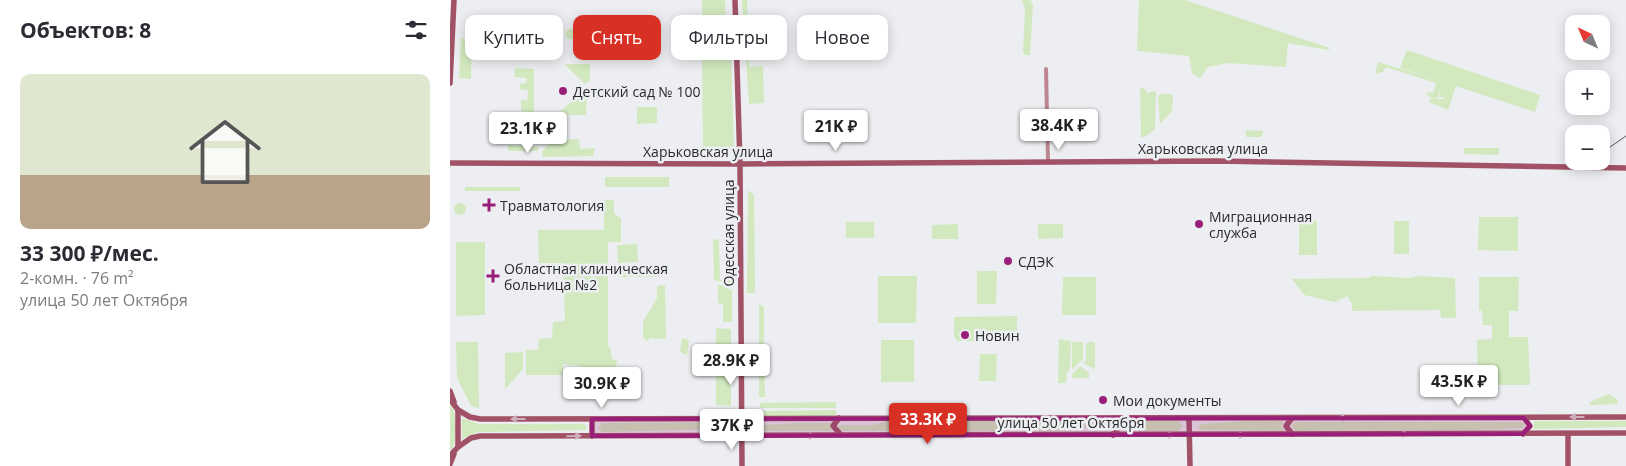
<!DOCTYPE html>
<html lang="ru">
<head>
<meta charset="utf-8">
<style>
  :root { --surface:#fff; --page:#f2f2f3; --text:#2b2b33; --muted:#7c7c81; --accent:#d93025 }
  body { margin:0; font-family:"Open Sans",sans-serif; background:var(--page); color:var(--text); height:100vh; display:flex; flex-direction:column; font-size:19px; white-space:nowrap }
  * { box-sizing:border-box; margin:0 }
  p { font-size:16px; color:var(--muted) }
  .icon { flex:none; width:28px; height:28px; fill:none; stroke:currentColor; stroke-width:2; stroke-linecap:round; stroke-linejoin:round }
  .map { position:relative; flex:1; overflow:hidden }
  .details { display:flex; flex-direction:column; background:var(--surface); width:450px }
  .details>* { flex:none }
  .top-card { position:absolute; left:15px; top:15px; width:475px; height:45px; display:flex; gap:10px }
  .needle { width:32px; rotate:316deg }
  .tools { position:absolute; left:1115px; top:15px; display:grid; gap:10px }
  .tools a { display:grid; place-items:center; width:45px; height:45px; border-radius:10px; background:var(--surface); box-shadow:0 2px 12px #0003; font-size:25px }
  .price { position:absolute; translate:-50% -42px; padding:0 11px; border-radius:5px; background:#fff; color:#222; font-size:16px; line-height:32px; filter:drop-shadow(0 1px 2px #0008) }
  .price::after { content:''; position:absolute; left:50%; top:30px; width:15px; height:11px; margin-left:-8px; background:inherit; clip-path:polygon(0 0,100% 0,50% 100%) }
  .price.selected { background:var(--accent); color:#fff }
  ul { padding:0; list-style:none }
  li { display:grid; align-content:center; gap:10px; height:265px; padding:0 20px }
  li span { display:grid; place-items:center; height:155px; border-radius:10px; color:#555 }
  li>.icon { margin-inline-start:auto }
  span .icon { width:90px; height:90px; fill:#fffc; stroke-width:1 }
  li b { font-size:21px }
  h2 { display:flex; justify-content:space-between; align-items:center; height:60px; padding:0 20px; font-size:21px }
  .chip { padding:0 18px; border-radius:10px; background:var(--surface); box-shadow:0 2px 12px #0003; font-size:18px; line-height:45px }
  .chip.selected { background:var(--accent); color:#fff }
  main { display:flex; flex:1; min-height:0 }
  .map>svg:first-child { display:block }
  .green { fill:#d2e9bf }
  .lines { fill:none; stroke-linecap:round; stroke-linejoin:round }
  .street { stroke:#be8692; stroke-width:4 }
  .secondary { stroke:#a15267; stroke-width:5.5 }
  .rail { stroke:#505153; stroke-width:1 }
  .oneway { fill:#ceb0ba }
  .marked { fill:#991e77; fill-opacity:0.2; stroke:#991e77; stroke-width:4; stroke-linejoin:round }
  .poi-dot { fill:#991e77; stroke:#eceef1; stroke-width:2 }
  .labels { text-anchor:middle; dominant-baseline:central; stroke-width:5; stroke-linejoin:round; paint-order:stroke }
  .poi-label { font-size:14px; fill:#292a2c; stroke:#eceef1; text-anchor:start }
  .street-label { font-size:14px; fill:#292a2c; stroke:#eceef1 }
</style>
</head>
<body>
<main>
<section class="details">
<h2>Объектов: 8<svg class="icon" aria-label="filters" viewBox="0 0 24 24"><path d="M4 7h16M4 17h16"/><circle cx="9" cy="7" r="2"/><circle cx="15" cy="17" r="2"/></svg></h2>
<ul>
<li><span style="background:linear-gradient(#dfe7d0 65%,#b9a48a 0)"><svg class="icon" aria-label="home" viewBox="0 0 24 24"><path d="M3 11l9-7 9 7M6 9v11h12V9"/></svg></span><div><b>33 300 ₽/мес.</b><p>2-комн. · 76 m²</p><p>улица 50 лет Октября</p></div></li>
</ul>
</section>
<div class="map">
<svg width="1176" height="466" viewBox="0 0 1176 466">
  <rect width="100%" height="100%" fill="#eceef1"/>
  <g class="green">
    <polygon points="252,0 275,0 277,40 265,40 265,45 252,45"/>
    <polygon points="292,0 297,0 299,67 313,66 314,103 299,104"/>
    <polygon points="572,0 580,0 583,5 580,55 575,55 573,52 575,9"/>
    <polygon points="689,0 735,0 880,48 878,50 838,43 836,67 778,63 758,67 750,78 742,73 739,56 687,51"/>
    <circle cx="121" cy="34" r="5.5"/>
    <polygon points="11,38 22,39 21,79 9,78"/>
    <polygon points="957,50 1090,95 1085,112 950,68"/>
    <polygon points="252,52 281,53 284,150 253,150"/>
    <polygon points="928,62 1006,86 998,110 979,102 980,99 994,99 993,96 989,98 991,86 988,98 983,99 976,94 978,92 983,93 986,83 936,67 933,72 925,74"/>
    <polygon points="114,64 140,64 140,80 135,84"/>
    <polygon points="65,68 84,69 84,113 71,111 71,100 77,100 77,106 78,90 70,89 70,84 76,83 77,78 64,77"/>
    <polygon points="137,87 136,115 107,115"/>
    <polygon points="690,88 694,88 697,93 706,91 705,129 695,137 691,137"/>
    <polygon points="711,94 721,94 723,96 722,111 710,124 708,96"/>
    <polygon points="187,107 207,107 207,123 187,124"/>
    <rect x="45" y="116" width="9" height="15"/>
    <polygon points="796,130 813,131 813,134 810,137 796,137"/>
    <polygon points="129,139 130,149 145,148 143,156 92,157 93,150 104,140"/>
    <polygon points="58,145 88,147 88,151 58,151"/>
    <polygon points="1014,148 1049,148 1049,155 1014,154"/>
    <rect x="155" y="177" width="64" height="10"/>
    <rect x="15" y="187" width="55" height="4"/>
    <polygon points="298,190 304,195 305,279 305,293 297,293"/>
    <polygon points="154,200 164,200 164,214 171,218 171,242 158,242 158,346 161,350 162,359 167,360 166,366 159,373 131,373 130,366 113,364 113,375 76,375 76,350 88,350 89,339 102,338 103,322 115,321 113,263 89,263 88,230 154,230"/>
    <circle cx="10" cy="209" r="6"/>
    <polygon points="1029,217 1068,217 1068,251 1028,250"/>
    <rect x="849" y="221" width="18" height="34"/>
    <rect x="944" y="221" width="15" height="33"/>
    <rect x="396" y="222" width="28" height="16"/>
    <polygon points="508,224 508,239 482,239 482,225"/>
    <polygon points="588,224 613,224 613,238 588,239"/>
    <polygon points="269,239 270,280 278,280 277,257 281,257 281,284 264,280 263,240"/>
    <polygon points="6,242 35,242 35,315 6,316"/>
    <polygon points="187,244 188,262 168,263 167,245"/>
    <polygon points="169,269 211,269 211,273 206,277 169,277"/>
    <polygon points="527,271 547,271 546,304 527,304"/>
    <polygon points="428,276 467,276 466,323 428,323"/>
    <polygon points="921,276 960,278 968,276 1005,278 1006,318 991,318 990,310 902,311 902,304 897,296 885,302 854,295 842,279 919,278"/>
    <polygon points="613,277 646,277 646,315 612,315"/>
    <polygon points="1029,277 1069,277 1068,311 1059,311 1059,337 1078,337 1080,385 1028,385 1027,340 1042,339 1042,325 1033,325 1032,311 1029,310"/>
    <polygon points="215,285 216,339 201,338 196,341 193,337 193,322 207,298 207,286"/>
    <polygon points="268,285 278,285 279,290 282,290 282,322 273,322 273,304 268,303"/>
    <polygon points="309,304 314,307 314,344 309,346"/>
    <polygon points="567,316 567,341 507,341 504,336 504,317"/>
    <polygon points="266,328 281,329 281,406 266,405"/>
    <polygon points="232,338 239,340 237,355 230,352"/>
    <polygon points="609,339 621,341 620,369 617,372 616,383 608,383"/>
    <rect x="431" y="340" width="33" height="42"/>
    <polygon points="6,342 28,342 29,408 21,406 7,378"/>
    <polygon points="622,342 633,342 633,359 622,370"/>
    <polygon points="638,342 645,342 645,369 633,363 636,361 636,345"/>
    <polygon points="73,352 73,369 55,389 55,353"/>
    <polygon points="309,352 314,352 315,397 309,397"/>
    <polygon points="530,354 547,354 546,381 529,381"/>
    <polygon points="630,366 639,373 639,378 622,378 622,374"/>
    <polygon points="1158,394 1167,399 1168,404 1140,405 1140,402"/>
    <polygon points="386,402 386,408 310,408 310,403"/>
    <path d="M0 404C8 413 8 443 0 452Z"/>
    <polygon points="386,410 386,416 310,416 310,411"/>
    <polygon points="12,418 29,424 134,424 137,427 135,430 28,432 12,439"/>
    <polygon points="437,421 663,421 666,425 663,428 629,428 612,431 389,431 387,428 390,425 423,425"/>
    <polygon points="673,421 728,421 733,426 728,431 673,431"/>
    <polygon points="796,421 834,421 832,426 834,431 751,430 748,427 751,424"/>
    <polygon points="1084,421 1176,421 1176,427 1084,429"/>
    <polygon points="284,422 286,426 283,429 152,432 148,428 152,423"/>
    <polygon points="845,422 1072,422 1075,425 1072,428 1022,430 845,431 841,426"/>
    <polygon points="349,423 381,423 382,431 306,431 303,428 306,425"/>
  </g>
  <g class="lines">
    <polyline class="street" points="596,69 598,161"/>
    <g class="secondary">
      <polyline points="285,0 290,164 292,466"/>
      <polyline points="0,83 4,0"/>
      <polyline points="0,163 289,164 766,161 1176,168"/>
      <polyline points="0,391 4,402"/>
      <polyline points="0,399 8,410 8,447 0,456"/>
      <polyline points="8,410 20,417 30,419 1176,417"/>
      <polyline points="389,418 383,426 391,435"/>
      <polyline points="739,418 740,466"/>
      <polyline points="842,434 836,426 842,418"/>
      <polyline points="1073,434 1080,426 1075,419"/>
      <polyline points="1118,434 1118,466"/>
      <polyline points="663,435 670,426 664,418"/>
      <polyline points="142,436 142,419"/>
      <polyline points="8,447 21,438 30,436 1176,433"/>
      <polyline points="0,464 4,454"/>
    </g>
    <polyline class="rail" points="1153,152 1176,136"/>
  </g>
  <defs><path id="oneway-solid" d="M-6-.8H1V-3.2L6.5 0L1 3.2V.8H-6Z" transform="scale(1.25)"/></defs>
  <g class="oneway">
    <use href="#oneway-solid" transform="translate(1127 417) rotate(180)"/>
    <use href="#oneway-solid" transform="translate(895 418) rotate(180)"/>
    <use href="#oneway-solid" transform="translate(68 419) rotate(180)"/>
    <use href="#oneway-solid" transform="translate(951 434) rotate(1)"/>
    <use href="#oneway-solid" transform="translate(717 435)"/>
    <use href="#oneway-solid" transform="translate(788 435) rotate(1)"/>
    <use href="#oneway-solid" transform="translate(124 436) rotate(-1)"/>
    <use href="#oneway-solid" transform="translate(358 436) rotate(-1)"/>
  </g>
  <path class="marked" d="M1074 418 1080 426 1073 434 142 436V419Z"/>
  <g class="poi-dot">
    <circle cx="113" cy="91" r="5"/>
    <path d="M36.5 197.5h5v5h5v5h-5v5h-5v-5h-5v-5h5z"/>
    <circle cx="749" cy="224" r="5"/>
    <circle cx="558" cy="261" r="5"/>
    <path d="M40.5 268.5h5v5h5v5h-5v5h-5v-5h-5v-5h5z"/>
    <circle cx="515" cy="335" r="5"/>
    <circle cx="653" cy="400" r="5"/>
  </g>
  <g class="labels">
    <g class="poi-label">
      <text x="123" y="91">Детский сад № 100</text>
      <text x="50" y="205">Травматология</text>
      <text x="759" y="216">Миграционная<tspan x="759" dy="16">служба</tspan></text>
      <text x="568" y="261">СДЭК</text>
      <text x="54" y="268">Областная клиническая<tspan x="54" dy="16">больница №2</tspan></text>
      <text x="525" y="335">Новин</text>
      <text x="663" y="400">Мои документы</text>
    </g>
    <g class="street-label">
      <text x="753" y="148">Харьковская улица</text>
      <text x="258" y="151">Харьковская улица</text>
      <text transform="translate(278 233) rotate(-90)">Одесская улица</text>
      <text x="621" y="422">улица 50 лет Октября</text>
    </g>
  </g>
</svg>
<div class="tools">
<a><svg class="needle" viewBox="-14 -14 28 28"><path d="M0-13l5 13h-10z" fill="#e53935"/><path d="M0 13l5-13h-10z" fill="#7c7c81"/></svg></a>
<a>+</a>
<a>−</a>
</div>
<b class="price" style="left:609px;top:151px">38.4K ₽</b>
<b class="price" style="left:386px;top:152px">21K ₽</b>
<b class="price" style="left:78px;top:154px">23.1K ₽</b>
<b class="price" style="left:281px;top:386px">28.9K ₽</b>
<b class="price" style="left:1009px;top:407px">43.5K ₽</b>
<b class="price" style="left:152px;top:409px">30.9K ₽</b>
<b class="price selected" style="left:478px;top:445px">33.3K ₽</b>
<b class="price" style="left:282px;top:451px">37K ₽</b>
<div class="top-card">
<a class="chip">Купить</a>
<a class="chip selected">Снять</a>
<a class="chip">Фильтры</a>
<a class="chip">Новое</a>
</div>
</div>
</main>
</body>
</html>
